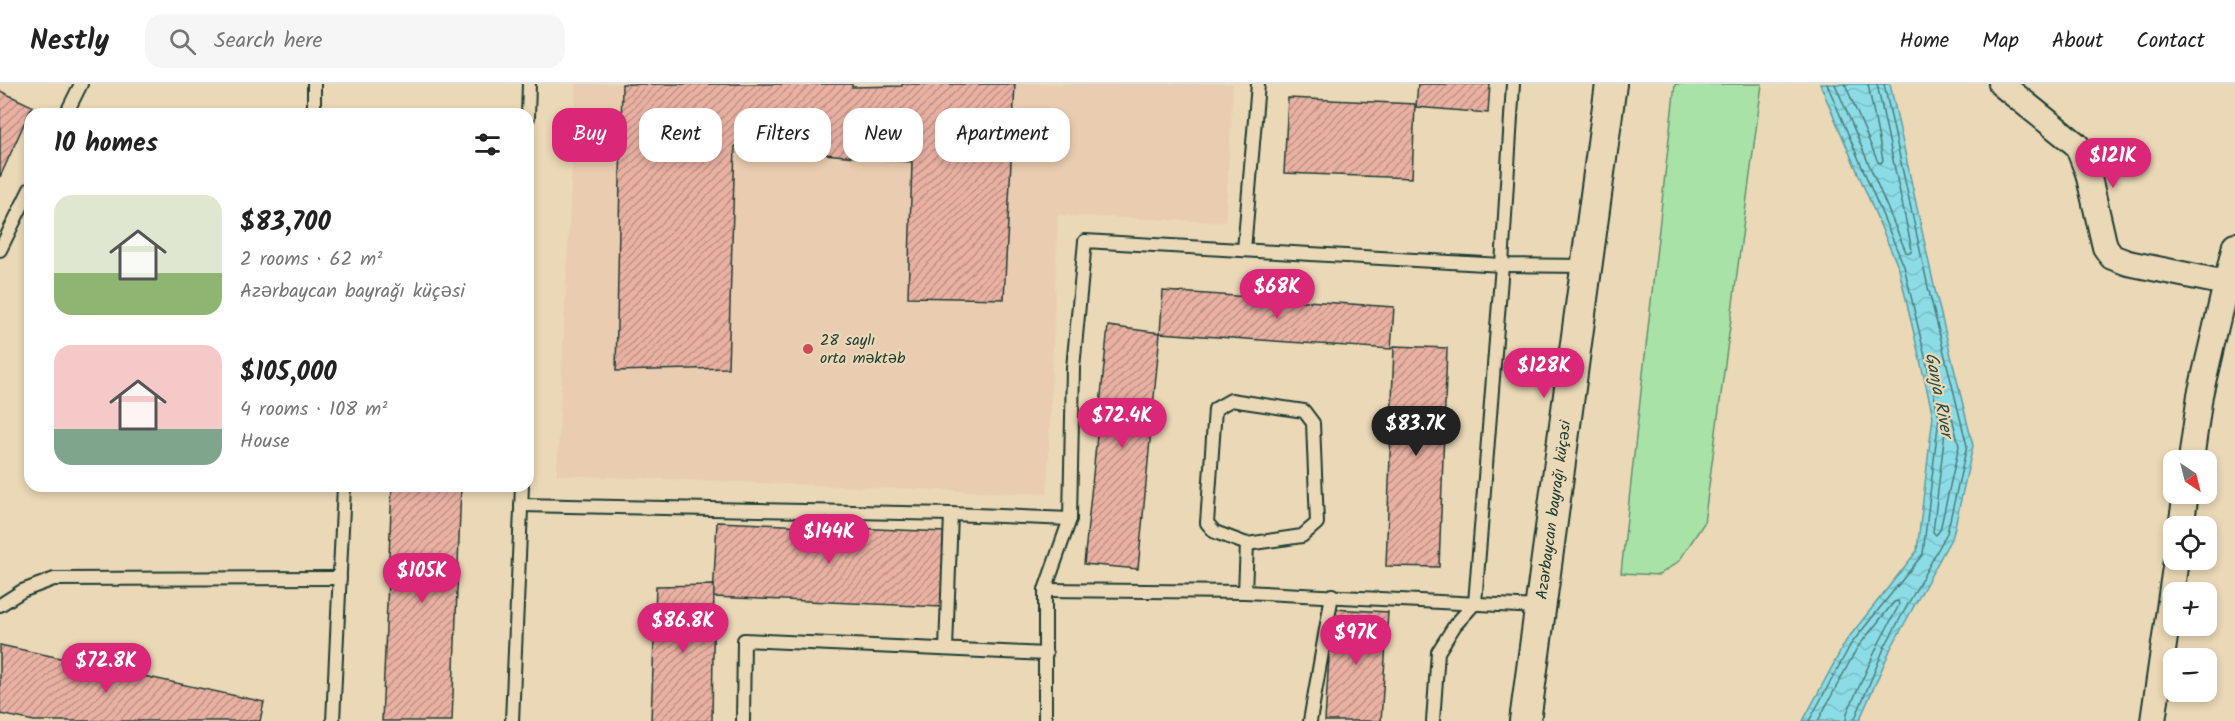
<!DOCTYPE html>
<html lang="en">
<head>
<meta charset="utf-8">
<style>
  :root { --surface:#fff; --page:#f6f6f6; --text:#222; --muted:#767676; --line:#e0e0e0; --accent:#db2777 }
  body { margin:0; font-family:Kalam,sans-serif; background:var(--page); color:var(--text); height:100vh; display:flex; flex-direction:column; font-size:22px; white-space:nowrap }
  * { box-sizing:border-box; margin:0 }
  p { font-size:20px; color:var(--muted) }
  .icon { flex:none; width:33px; height:33px; fill:none; stroke:currentColor; stroke-width:2; stroke-linecap:round; stroke-linejoin:round }
  .map { position:relative; flex:1; overflow:hidden }
  .drawer { position:absolute; left:24px; top:24px; width:510px; height:384px; display:flex; flex-direction:column; background:var(--surface); border-radius:18px; box-shadow:0 3px 9px #0003 }
  .drawer>* { flex:none }
  .banner { position:absolute; left:552px; top:24px; width:570px; height:54px; display:flex; gap:12px }
  .needle { width:39px; rotate:145deg }
  .controls { position:absolute; left:2163px; top:366px; display:grid; gap:12px }
  .controls a { display:grid; place-items:center; width:54px; height:54px; border-radius:12px; background:var(--surface); box-shadow:0 3px 9px #0003; font-size:30px }
  .price { position:absolute; translate:-50% -51px; padding:0 14px; border-radius:21px; background:var(--accent); color:#fff; font-size:20px; line-height:39px; filter:drop-shadow(0 2px 3px #0008) }
  .price::after { content:''; position:absolute; left:50%; top:36px; width:18px; height:14px; margin-left:-9px; background:inherit; clip-path:polygon(0 0,100% 0,50% 100%) }
  .price.active { background:#222; color:#fff }
  ul { padding:0; list-style:none }
  li { display:flex; align-items:center; gap:18px; height:150px; padding:0 30px }
  li span { display:grid; place-items:center; flex:none; width:168px; height:120px; border-radius:18px; color:#555 }
  li>.icon { margin-inline-start:auto }
  span .icon { width:72px; height:72px; fill:#fffc; stroke-width:1 }
  li b { font-size:26px }
  h2 { display:flex; justify-content:space-between; align-items:center; height:72px; padding:0 30px; font-size:26px }
  .tag { padding:0 21px; border-radius:18px; background:var(--surface); box-shadow:0 3px 9px #0003; font-size:21px; line-height:54px }
  .tag.active { background:var(--accent); color:#fff }
  header { display:flex; align-items:center; gap:36px; box-sizing:border-box; height:84px; padding:0 30px; background:var(--surface); border-bottom:2px solid var(--line) }
  header strong { font-size:28px }
  nav { display:flex; gap:33px; margin-inline-start:auto; font-size:21px }
  .search { width:420px; height:54px; background:var(--page); display:flex; align-items:center; gap:15px; box-sizing:border-box; padding:0 21px; border-radius:18px; color:var(--muted); font-size:22px }
  .map>svg:first-child { display:block }
  .built { fill:#eaccb0 }
  .grass { fill:#a8e2a7; stroke:#64906e; stroke-width:1.5 }
  .water { fill:url(#water-waves); stroke:#609c9f; stroke-width:1.5 }
  .lines { fill:none; stroke-linecap:round; stroke-linejoin:round }
  .shore { stroke:#4b7d7b; stroke-width:1.5 }
  .building { fill:url(#building-hatch); stroke:#1f3d34; stroke-width:1.5 }
  .service-casing { stroke:#1f3d34; stroke-width:16 }
  .minor-casing { stroke:#1f3d34; stroke-width:28 }
  .tertiary-casing { stroke:#1f3d34; stroke-width:34 }
  .service { stroke:#ead8b6; stroke-width:12 }
  .minor { stroke:#ead8b6; stroke-width:24 }
  .tertiary { stroke:#ead8b6; stroke-width:30 }
  .poi-dot { fill:#d1495b; stroke:#ead8b6; stroke-width:2 }
  .labels { text-anchor:middle; dominant-baseline:central; stroke-width:4.5; stroke-linejoin:round; paint-order:stroke }
  .poi-label { font-size:16px; fill:#1f3d34; stroke:#ead8b6; text-anchor:start }
  .street-label { font-size:16px; fill:#1f3d34; stroke:#ead8b6 }
  .water-label { font-size:18px; font-style:italic; fill:#2a4d46; stroke:#ead8b6 }
</style>
</head>
<body>
<header>
<strong>Nestly</strong>
<div class="search"><svg class="icon" aria-label="search" viewBox="0 0 24 24"><circle cx="10" cy="10" r="6"/><path d="M15 15l6 6"/></svg>Search here</div>
<nav><a>Home</a><a>Map</a><a>About</a><a>Contact</a></nav>
</header>
<div class="map">
<svg width="2235" height="637" viewBox="0 0 2235 637">
  <defs>
    <pattern id="water-waves" width="16" height="10" patternUnits="userSpaceOnUse" patternTransform="scale(1.5)"><rect width="16" height="10" fill="#8cdce6"/><path d="M0 5q4-4 8 0t8 0" fill="none" stroke="#78bec6"/></pattern>
    <pattern id="building-hatch" width="6" height="6" patternUnits="userSpaceOnUse" patternTransform="scale(1.5)"><rect width="6" height="6" fill="#eab1a3"/><path d="M-1 1l2-2M0 6l6-6M5 7l2-2" fill="none" stroke="#bd9186"/></pattern>
  </defs>
  <rect width="100%" height="100%" fill="#ead8b6"/>
  <filter id="ink" filterUnits="userSpaceOnUse"><feTurbulence type="fractalNoise" baseFrequency=".0167" numOctaves="2"/><feDisplacementMap in="SourceGraphic" scale="12" xChannelSelector="R" yChannelSelector="G"/><feConvolveMatrix kernelMatrix="1 2 1 2 8 2 1 2 1" color-interpolation-filters="sRGB"/></filter>
  <g filter="url(#ink)">
    <polygon class="built" points="576,0 1233,0 1225,138 1058,131 1047,410 557,391"/>
    <polygon class="grass" points="1675,0 1762,0 1704,439 1679,477 1659,491 1621,489"/>
    <polygon class="water" points="1820,0 1890,0 1934,202 1973,362 1953,451 1891,564 1859,637 1803,637 1846,557 1917,467 1933,332 1899,185"/>
    <g class="lines">
      <g class="shore">
        <polyline points="1835,0 1906,168 1910,169 1912,166 1877,0"/>
        <polyline points="1845,0 1878,78 1881,79 1883,76 1868,0"/>
        <polygon points="1947,331 1952,333 1959,362 1940,446 1936,451 1933,448"/>
        <polyline points="1809,637 1851,560 1923,470 1939,333 1904,182 1827,0"/>
        <polyline points="1818,637 1857,564 1894,518 1898,517 1899,521 1879,559 1847,629 1846,637"/>
        <polyline points="1854,637 1885,562 1947,449 1967,362 1928,203 1884,0"/>
      </g>
    </g>
    <g class="building">
      <polygon points="622,0 852,0 852,3 902,2 902,0 1015,0 1004,215 908,213 912,78 735,62 728,284 616,287"/>
      <polygon points="1418,0 1490,0 1488,29 1416,23"/>
      <polygon points="0,7 32,22 0,93"/>
      <polygon points="1288,14 1415,20 1412,94 1284,89"/>
      <polygon points="1163,207 1394,223 1391,265 1160,249"/>
      <polygon points="1108,242 1160,249 1138,485 1084,480"/>
      <polygon points="1394,262 1447,264 1439,483 1386,482"/>
      <polygon points="392,402 461,402 452,637 382,637"/>
      <polygon points="717,438 945,448 942,523 713,513"/>
      <polygon points="714,501 712,637 651,637 656,502"/>
      <polygon points="1332,525 1388,528 1381,637 1325,637"/>
      <polygon points="0,561 264,618 260,637 34,637 0,630"/>
    </g>
    <g class="lines">
      <g class="service-casing">
        <g id="service">
          <polyline points="66,30 81,0"/>
          <polyline points="314,30 314,0"/>
          <polyline points="528,34 529,0"/>
          <polyline points="0,166 30,105"/>
          <polyline points="1244,166 1258,0"/>
          <polygon points="1231,316 1304,327 1313,339 1317,439 1302,452 1247,460 1215,448 1207,439 1215,325"/>
          <polyline points="521,421 951,430 1070,435"/>
          <polyline points="1045,506 1245,508 1540,523"/>
          <polyline points="1245,508 1247,460"/>
          <polyline points="0,521 22,507 54,495 340,494"/>
          <polyline points="946,565 951,430"/>
          <polyline points="333,637 344,402"/>
          <polyline points="512,637 522,402"/>
          <polyline points="743,637 744,556 1046,570"/>
          <polyline points="1045,637 1045,506 1070,435 1073,284 1085,157 1502,181 1585,182"/>
          <polyline points="1310,637 1332,511"/>
          <polyline points="1433,637 1438,568 1455,541 1475,519 1502,181 1513,0"/>
        </g>
      </g>
      <g class="minor-casing">
        <g id="minor">
          <polyline points="2001,0 2077,61 2088,89 2105,163 2112,173 2128,179 2226,199"/>
          <polyline points="2191,376 2200,311 2235,161"/>
          <polyline points="2181,442 2186,410"/>
          <polyline points="2153,637 2176,476"/>
        </g>
      </g>
      <g class="tertiary-casing">
        <g id="tertiary">
          <path id="s1" d="M1525 637 1611 0"/>
        </g>
      </g>
      <use href="#service" class="service"/>
      <use href="#minor" class="minor"/>
      <use href="#tertiary" class="tertiary"/>
    </g>
  </g>
  <circle class="poi-dot" cx="808" cy="265" r="6"/>
  <g class="labels">
    <g class="poi-label">
      <text x="820" y="256">28 saylı<tspan x="820" dy="18">orta məktəb</tspan></text>
    </g>
    <g class="street-label">
      <text stroke="none"><textPath href="#s1" startOffset="213">Azərbaycan bayrağı küçəsi</textPath></text>
    </g>
    <g class="water-label">
      <text transform="translate(1938 311) rotate(79)">Ganja River</text>
    </g>
  </g>
</svg>
<div class="controls">
<a><svg class="needle" viewBox="-14 -14 28 28"><path d="M0-13l5 13h-10z" fill="#e53935"/><path d="M0 13l5-13h-10z" fill="#767676"/></svg></a>
<a><svg class="icon" aria-label="locate" viewBox="0 0 24 24"><circle cx="12" cy="12" r="6"/><path d="M12 2v4M12 18v4M2 12h4M18 12h4"/></svg></a>
<a>+</a>
<a>−</a>
</div>
<b class="price" style="left:2113px;top:105px">$121K</b>
<b class="price" style="left:1277px;top:236px">$68K</b>
<b class="price" style="left:1544px;top:315px">$128K</b>
<b class="price" style="left:1122px;top:365px">$72.4K</b>
<b class="price active" style="left:1416px;top:373px">$83.7K</b>
<b class="price" style="left:829px;top:481px">$144K</b>
<b class="price" style="left:422px;top:520px">$105K</b>
<b class="price" style="left:683px;top:570px">$86.8K</b>
<b class="price" style="left:1356px;top:582px">$97K</b>
<b class="price" style="left:106px;top:610px">$72.8K</b>
<div class="banner">
<a class="tag active">Buy</a>
<a class="tag">Rent</a>
<a class="tag">Filters</a>
<a class="tag">New</a>
<a class="tag">Apartment</a>
</div>
<section class="drawer">
<h2>10 homes<svg class="icon" aria-label="filters" viewBox="0 0 24 24"><path d="M4 7h16M4 17h16"/><circle cx="9" cy="7" r="2"/><circle cx="15" cy="17" r="2"/></svg></h2>
<ul>
<li><span style="background:linear-gradient(#dfe7d0 65%,#8fb573 0)"><svg class="icon" aria-label="home" viewBox="0 0 24 24"><path d="M3 11l9-7 9 7M6 9v11h12V9"/></svg></span><div><b>$83,700</b><p>2 rooms · 62 m²</p><p>Azərbaycan bayrağı küçəsi</p></div></li>
<li><span style="background:linear-gradient(#f6c9c9 70%,#7fa58c 0)"><svg class="icon" aria-label="home" viewBox="0 0 24 24"><path d="M3 11l9-7 9 7M6 9v11h12V9"/></svg></span><div><b>$105,000</b><p>4 rooms · 108 m²</p><p>House</p></div></li>
</ul>
</section>
</div>
</body>
</html>
